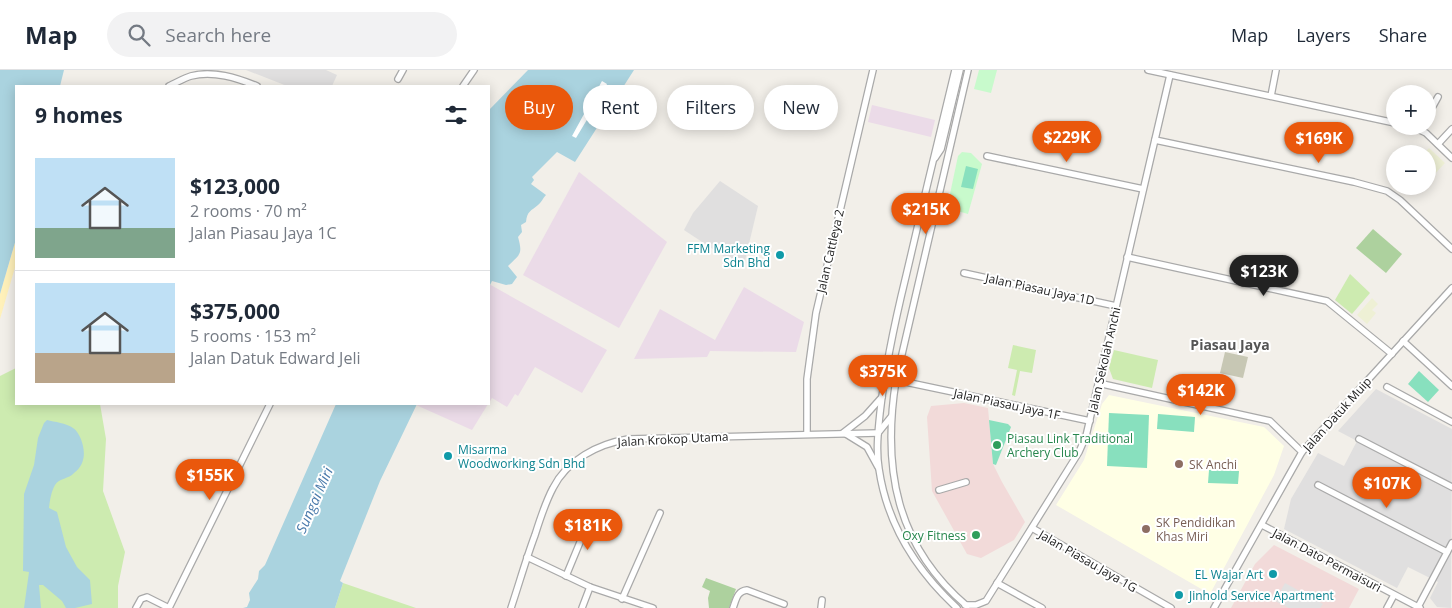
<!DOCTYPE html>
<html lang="en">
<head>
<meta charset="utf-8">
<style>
  :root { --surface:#fff; --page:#f2f2f3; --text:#1f2937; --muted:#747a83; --line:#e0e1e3; --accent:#ea580c }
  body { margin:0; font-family:"Open Sans",sans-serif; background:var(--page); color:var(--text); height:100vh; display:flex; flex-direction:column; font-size:19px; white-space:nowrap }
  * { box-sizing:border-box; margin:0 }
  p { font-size:16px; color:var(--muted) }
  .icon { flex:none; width:28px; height:28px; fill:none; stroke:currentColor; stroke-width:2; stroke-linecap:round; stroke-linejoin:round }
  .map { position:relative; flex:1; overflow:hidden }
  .details { position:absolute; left:15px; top:15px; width:475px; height:320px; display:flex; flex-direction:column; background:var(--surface); border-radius:0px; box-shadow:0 2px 12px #0003 }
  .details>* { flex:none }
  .top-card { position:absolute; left:505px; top:15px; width:475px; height:45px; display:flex; gap:10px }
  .fabs { position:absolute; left:1386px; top:15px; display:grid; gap:10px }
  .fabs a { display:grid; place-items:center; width:50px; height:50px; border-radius:50%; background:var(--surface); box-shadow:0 2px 12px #0003; font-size:25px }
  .price { position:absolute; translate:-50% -42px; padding:0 11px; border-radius:18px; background:var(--accent); color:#fff; font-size:16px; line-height:32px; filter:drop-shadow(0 1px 2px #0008) }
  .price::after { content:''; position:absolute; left:50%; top:30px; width:15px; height:11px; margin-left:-8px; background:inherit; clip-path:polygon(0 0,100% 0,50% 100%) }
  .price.selected { background:#222; color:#fff }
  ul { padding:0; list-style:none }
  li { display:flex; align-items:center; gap:15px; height:125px; padding:0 20px }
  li+li { border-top:1px solid var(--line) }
  li span { display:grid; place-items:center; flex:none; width:140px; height:100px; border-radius:0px; color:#555 }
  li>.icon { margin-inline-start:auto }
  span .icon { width:60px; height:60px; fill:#fffc; stroke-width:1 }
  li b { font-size:21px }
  h2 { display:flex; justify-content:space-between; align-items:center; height:60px; padding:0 20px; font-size:21px }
  .pill { padding:0 18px; border-radius:22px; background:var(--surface); box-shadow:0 2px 12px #0003; font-size:18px; line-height:45px }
  .pill.selected { background:var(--accent); color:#fff }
  header { display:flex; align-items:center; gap:30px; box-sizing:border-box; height:70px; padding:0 25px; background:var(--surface); border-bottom:1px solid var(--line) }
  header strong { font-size:24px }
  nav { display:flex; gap:28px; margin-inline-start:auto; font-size:18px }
  .search { width:350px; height:45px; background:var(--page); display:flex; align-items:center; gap:12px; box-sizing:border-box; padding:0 18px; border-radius:28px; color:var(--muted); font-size:19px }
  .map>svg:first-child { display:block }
  .residential { fill:#e0dfdf }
  .commercial { fill:#f2dad9 }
  .industrial { fill:#ebdbe8 }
  .education { fill:#ffffe5 }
  .construction { fill:#c7c7b4 }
  .farmland { fill:#eef0d5 }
  .grass { fill:#cdebb0 }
  .forest { fill:#add19e }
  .sand { fill:#fff1ba }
  .park { fill:#c8facc }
  .pitch { fill:#88e0be }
  .parking { fill:#e2e2e2 }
  .water { fill:#aad3df }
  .pier { fill:#fff }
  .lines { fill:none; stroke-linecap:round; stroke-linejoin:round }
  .minor-casing { stroke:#a9a9a9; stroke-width:8 }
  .minor { stroke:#fff; stroke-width:5.5 }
  .culture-dot { fill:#0f9aa8; stroke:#fff; stroke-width:2 }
  .leisure-dot { fill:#2e9e5b; stroke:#fff; stroke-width:2 }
  .education-dot { fill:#8d6e63; stroke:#fff; stroke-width:2 }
  .labels { text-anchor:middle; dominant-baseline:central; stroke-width:4; stroke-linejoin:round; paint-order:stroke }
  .culture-label { font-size:12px; fill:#0d838f; stroke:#fff; text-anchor:end }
  .street-label { font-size:12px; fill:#222; stroke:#fff }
  .leisure-label { font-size:12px; fill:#27864d; stroke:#fff; text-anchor:start }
  .education-label { font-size:12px; fill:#785e54; stroke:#fff; text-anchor:start }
  .neighbourhood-label { font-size:14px; font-weight:bold; fill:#555; stroke:#fff }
  .water-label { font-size:14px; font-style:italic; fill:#4a7aab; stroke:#fff }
</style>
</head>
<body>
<header>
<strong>Map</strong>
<div class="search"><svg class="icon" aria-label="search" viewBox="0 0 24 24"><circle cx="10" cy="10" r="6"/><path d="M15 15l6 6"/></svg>Search here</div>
<nav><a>Map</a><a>Layers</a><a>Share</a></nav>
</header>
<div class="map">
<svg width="1452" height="538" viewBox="0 0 1452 538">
  <rect width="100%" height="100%" fill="#f2efe9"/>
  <g class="residential">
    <polygon points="246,0 326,0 337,5 332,16 287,16"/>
    <polygon points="720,111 758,136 743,199 684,160 693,143"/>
    <polygon points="1376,319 1452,359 1451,538 1437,537 1430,528 1438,512 1408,497 1397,518 1284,459 1291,429 1318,383 1344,396 1357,371 1338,361"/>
  </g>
  <g class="commercial">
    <polygon points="964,333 988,338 993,394 1002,412 1025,452 1014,470 981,488 967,484 932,421 927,347 931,336"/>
    <polygon points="1274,475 1359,519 1349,538 1231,538 1255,494"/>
  </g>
  <g class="industrial">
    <polygon points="872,35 935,50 931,67 868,52"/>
    <polygon points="579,102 667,172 619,258 523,205"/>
    <polygon points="489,214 607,280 582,323 535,297 518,326 515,324 507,337 492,328 489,333"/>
    <polygon points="744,217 804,252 796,282 710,281 707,287 634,289 660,239 715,270"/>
    <polygon points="417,334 488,334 472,360 416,335"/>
  </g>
  <polygon class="education" points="1109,325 1264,357 1284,376 1274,405 1210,524 1056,435 1084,390 1102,334"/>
  <polygon class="construction" points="1225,282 1248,287 1243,308 1220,303"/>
  <g class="farmland">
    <polygon points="1429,78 1445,93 1428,111 1428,84 1423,84"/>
    <polygon points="1372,228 1378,234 1372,240 1376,243 1367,254 1357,245"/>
  </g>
  <g class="grass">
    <polygon points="1350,204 1370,223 1352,244 1335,230"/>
    <polygon points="1013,275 1036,280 1032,303 1020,301 1015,326 1012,325 1017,300 1008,298"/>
    <polygon points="1114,280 1158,290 1152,318 1113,309 1109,298"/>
    <polygon points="16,298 16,334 100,334 106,369 103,421 125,482 118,516 118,538 0,538 0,306"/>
    <polygon points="343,513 416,538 335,538"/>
  </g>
  <g class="forest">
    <polygon points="1373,159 1402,184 1386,203 1356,178"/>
    <polygon points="706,508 736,519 729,538 709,538 708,528 710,521 702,517"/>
  </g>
  <polygon class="sand" points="16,169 16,194 0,249 0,224"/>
  <g class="park">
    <polygon points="979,0 997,0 991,23 974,19"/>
    <polygon points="962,82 971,83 982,94 968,144 947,138 958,86"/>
  </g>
  <g class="pitch">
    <polygon points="966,96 978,99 973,119 961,117"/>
    <polygon points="1419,301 1439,320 1428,332 1408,314"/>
    <polygon points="1109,343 1149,345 1147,398 1107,396"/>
    <polygon points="1158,344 1195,347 1194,362 1157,359"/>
    <polygon points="989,350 1008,354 1011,357 996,395 993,394"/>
    <polygon points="1209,400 1239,401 1238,414 1208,413"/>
  </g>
  <polygon class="parking" points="1285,513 1323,534 1320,538 1289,538 1275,531"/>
  <g class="water">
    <polygon points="0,0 64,0 60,16 16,16 16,169 0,224"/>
    <path d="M528 0H634L575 92 557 82 532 107 534 110 531 114 546 125C543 128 541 133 538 135 531 141 527 141 526 152L521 155 522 162 518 167C523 185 520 184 508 196L517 207 512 214 506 215 492 211 490 215 489 40Z"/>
    <polygon points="336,334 417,334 380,411 340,511 343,513 335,538 243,538 247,537 250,530 249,523 258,509 259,501 265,495"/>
    <path d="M47 350C55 352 66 353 73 358 81 363 86 381 83 390 82 395 78 400 74 403 69 409 59 408 55 415 51 422 50 430 49 438L57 442 66 477 77 497 90 510 92 534 75 538H66L62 531 43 515H39L41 538H24L29 502 23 501 24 424 34 395 38 368 44 353Z"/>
  </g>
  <polygon class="pier" points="602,11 607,14 605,19 628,31 614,55 591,43 576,68 572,66"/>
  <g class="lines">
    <g class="minor-casing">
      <g id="minor">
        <path d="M955 0C938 69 922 137 906 206 895 251 885 297 880 343 878 362 876 381 879 399 887 454 917 501 957 538"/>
        <polyline points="1148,0 1395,53"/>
        <polyline points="398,9 403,0"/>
        <path d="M169 16C176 13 184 8 191 6 213 0 237 8 257 16"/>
        <polyline points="463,16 474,0"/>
        <polyline points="1271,26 1276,0"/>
        <polyline points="1428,45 1438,27"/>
        <polyline points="1411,56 1426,63 1452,88"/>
        <polyline points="1155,70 1354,112 1387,121 1400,130 1452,179"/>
        <polyline points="1438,74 1452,59"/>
        <polyline points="987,86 1143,119"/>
        <polyline points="935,88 941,79 960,0"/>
        <polyline points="1127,187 1327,231 1392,284"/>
        <polyline points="964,203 1116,236"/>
        <polyline points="1403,271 1452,316"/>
        <polyline points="896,310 1090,351"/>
        <polyline points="1098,313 1270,351 1302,382"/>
        <polyline points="1387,317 1452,352"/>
        <polyline points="843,363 865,346 882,327"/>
        <polyline points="878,363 891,347"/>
        <polyline points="807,364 807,309 816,243 873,0"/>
        <polyline points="846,364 867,377 878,397"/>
        <polyline points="1359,369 1452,417"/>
        <polyline points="1318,415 1447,482"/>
        <polyline points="939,420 966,412"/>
        <polyline points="1262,455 1420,538"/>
        <polyline points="1032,458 1171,538"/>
        <polyline points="527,487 590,517 653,538"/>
        <polyline points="566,506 590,448"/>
        <polyline points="997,513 1042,538"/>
        <polyline points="622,529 660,443"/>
        <polyline points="965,535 976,535 986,531 1079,382 1086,366 1170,5"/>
        <path d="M967 536C896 476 882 398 896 310L968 0"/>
        <polyline points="1418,537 1452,473"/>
        <polyline points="136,538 141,529 147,527 169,538"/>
        <polyline points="169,538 270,334"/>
        <path d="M511 538C519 514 526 489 535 465 540 449 545 433 553 418 567 390 598 374 628 369L878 363"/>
        <polyline points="582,538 590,517"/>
        <path d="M733 538C736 530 737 521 747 520L784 534"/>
        <polyline points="821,538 822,530"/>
        <polyline points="1214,538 1302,382 1452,218"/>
        <polyline points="1387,538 1394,525"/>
      </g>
    </g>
    <use href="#minor" class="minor"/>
  </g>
  <g class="culture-dot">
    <circle cx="780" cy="185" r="5"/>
    <circle cx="448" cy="386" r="5"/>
    <circle cx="1273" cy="504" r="5"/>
    <circle cx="1179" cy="525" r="5"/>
  </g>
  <g class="leisure-dot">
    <circle cx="997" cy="375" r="5"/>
    <circle cx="976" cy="465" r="5"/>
  </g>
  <g class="education-dot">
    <circle cx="1179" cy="394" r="5"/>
    <circle cx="1146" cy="459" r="5"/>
  </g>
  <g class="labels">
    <g class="culture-label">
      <text x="770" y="178">FFM Marketing<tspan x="770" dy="14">Sdn Bhd</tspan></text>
      <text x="458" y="379" text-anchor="start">Misarma<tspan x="458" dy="14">Woodworking Sdn Bhd</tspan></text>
      <text x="1263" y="504">EL Wajar Art</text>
      <text x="1189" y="525" text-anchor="start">Jinhold Service Apartment</text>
    </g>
    <g class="street-label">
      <text transform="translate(830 181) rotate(-77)">Jalan Cattleya 2</text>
      <text transform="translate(1040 219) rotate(12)">Jalan Piasau Jaya 1D</text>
      <text transform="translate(1104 290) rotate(-77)">Jalan Sekolah Anchi</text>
      <text transform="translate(1007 334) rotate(12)">Jalan Piasau Jaya 1F</text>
      <text transform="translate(1337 344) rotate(-48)">Jalan Datuk Muip</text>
      <text transform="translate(673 369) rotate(-3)">Jalan Krokop Utama</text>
      <text transform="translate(1327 490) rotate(28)">Jalan Dato Permaisuri</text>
      <text transform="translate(1088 491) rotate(30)">Jalan Piasau Jaya 1G</text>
    </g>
    <g class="leisure-label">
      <text x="1007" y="368">Piasau Link Traditional<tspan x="1007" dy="14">Archery Club</tspan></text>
      <text x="966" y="465" text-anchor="end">Oxy Fitness</text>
    </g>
    <g class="education-label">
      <text x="1189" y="394">SK Anchi</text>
      <text x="1156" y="452">SK Pendidikan<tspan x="1156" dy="14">Khas Miri</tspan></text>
    </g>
    <g class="neighbourhood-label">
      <text x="1230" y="274">Piasau Jaya</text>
    </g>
    <g class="water-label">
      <text transform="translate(314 430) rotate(-66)">Sungai Miri</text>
    </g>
  </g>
</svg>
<div class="fabs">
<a>+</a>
<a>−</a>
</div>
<b class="price" style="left:1067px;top:93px">$229K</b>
<b class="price" style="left:1319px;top:94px">$169K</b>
<b class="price" style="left:926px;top:165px">$215K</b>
<b class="price selected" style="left:1264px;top:227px">$123K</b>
<b class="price" style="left:883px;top:327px">$375K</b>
<b class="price" style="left:1201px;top:346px">$142K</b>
<b class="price" style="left:210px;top:431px">$155K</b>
<b class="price" style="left:1387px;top:439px">$107K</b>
<b class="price" style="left:588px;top:481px">$181K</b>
<div class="top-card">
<a class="pill selected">Buy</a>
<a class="pill">Rent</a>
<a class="pill">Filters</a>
<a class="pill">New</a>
</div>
<section class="details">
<h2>9 homes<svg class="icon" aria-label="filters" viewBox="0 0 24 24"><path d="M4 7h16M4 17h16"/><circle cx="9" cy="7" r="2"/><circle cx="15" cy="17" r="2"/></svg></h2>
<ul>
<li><span style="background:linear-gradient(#bfe0f5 70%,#7fa58c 0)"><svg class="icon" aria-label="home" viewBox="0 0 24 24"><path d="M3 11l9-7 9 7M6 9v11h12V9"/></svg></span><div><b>$123,000</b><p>2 rooms · 70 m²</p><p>Jalan Piasau Jaya 1C</p></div></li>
<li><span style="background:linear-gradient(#bfe0f5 70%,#b9a48a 0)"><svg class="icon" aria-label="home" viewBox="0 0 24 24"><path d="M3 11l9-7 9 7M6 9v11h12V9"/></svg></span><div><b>$375,000</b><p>5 rooms · 153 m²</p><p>Jalan Datuk Edward Jeli</p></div></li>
</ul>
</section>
</div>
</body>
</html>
